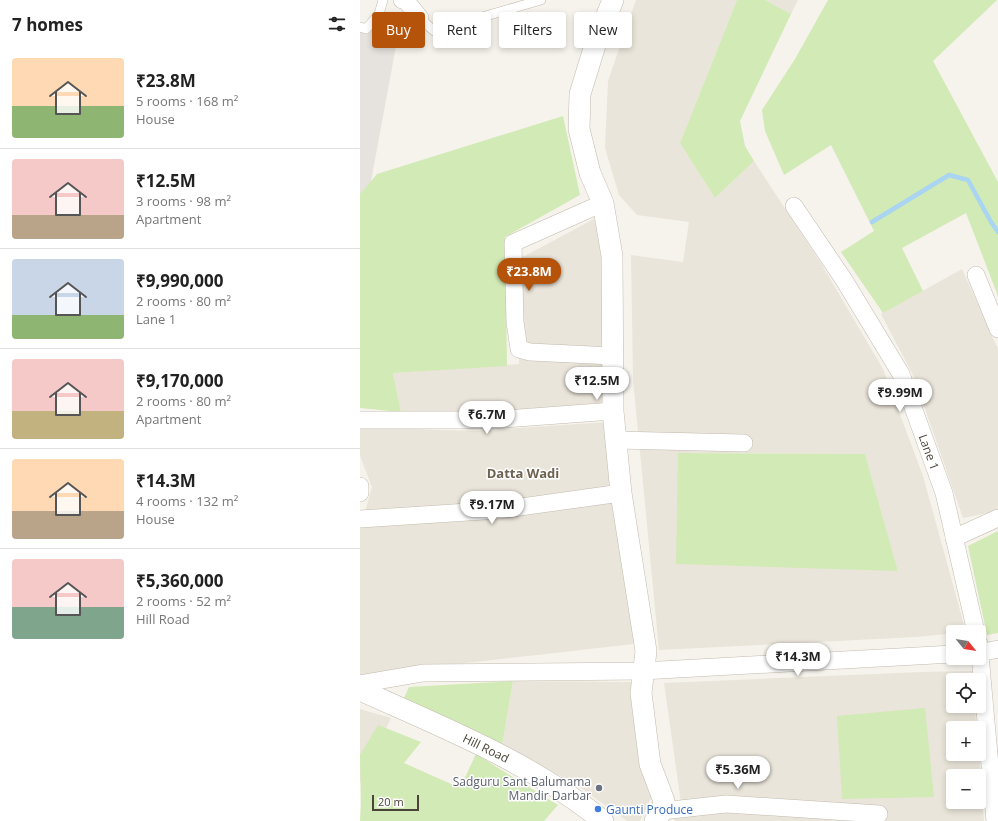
<!DOCTYPE html>
<html lang="en">
<head>
<meta charset="utf-8">
<style>
  :root { --surface:#fff; --page:#f6f6f6; --text:#222; --muted:#767676; --line:#e0e0e0; --accent:#b45309 }
  body { margin:0; font-family:"Open Sans",sans-serif; background:var(--page); color:var(--text); height:100vh; display:flex; flex-direction:column; font-size:15px; white-space:nowrap }
  * { box-sizing:border-box; margin:0 }
  p { font-size:13px; color:var(--muted) }
  .icon { flex:none; width:22px; height:22px; fill:none; stroke:currentColor; stroke-width:2; stroke-linecap:round; stroke-linejoin:round }
  .map { position:relative; flex:1; overflow:hidden }
  .details { display:flex; flex-direction:column; background:var(--surface); width:360px }
  .details>* { flex:none }
  .top-card { position:absolute; left:12px; top:12px; width:380px; height:36px; display:flex; gap:8px }
  .needle { width:26px; rotate:120deg }
  .controls { position:absolute; left:586px; top:625px; display:grid; gap:8px }
  .controls a { display:grid; place-items:center; width:40px; height:40px; border-radius:4px; background:var(--surface); box-shadow:0 2px 6px #0003; font-size:20px }
  .scale { position:absolute; left:12px; bottom:10px; width:47px; box-sizing:border-box; padding-left:4px; border:2px solid #4b4439; border-top:0; font-size:11px; line-height:14px; white-space:nowrap; color:#4b4439; -webkit-text-stroke:3px #fff; paint-order:stroke }
  .price { position:absolute; translate:-50% -34px; padding:0 9px; border-radius:14px; background:#fff; color:#222; font-size:13px; line-height:26px; filter:drop-shadow(0 1px 2px #0008) }
  .price::after { content:''; position:absolute; left:50%; top:24px; width:12px; height:9px; margin-left:-6px; background:inherit; clip-path:polygon(0 0,100% 0,50% 100%) }
  .price.selected { background:var(--accent); color:#fff }
  ul { padding:0; list-style:none }
  li { display:flex; align-items:center; gap:12px; height:100px; padding:0 12px }
  li+li { border-top:1px solid var(--line) }
  li span { display:grid; place-items:center; flex:none; width:112px; height:80px; border-radius:4px; color:#555 }
  li>.icon { margin-inline-start:auto }
  span .icon { width:48px; height:48px; fill:#fffc; stroke-width:1 }
  li b { font-size:17px }
  h2 { display:flex; justify-content:space-between; align-items:center; height:48px; padding:0 12px; font-size:17px }
  .pill { padding:0 14px; border-radius:4px; background:var(--surface); box-shadow:0 2px 6px #0003; font-size:14px; line-height:36px }
  .pill.selected { background:var(--accent); color:#fff }
  main { display:flex; flex:1; min-height:0 }
  .map>svg:first-child { display:block }
  .residential { fill:#eae5da; fill-rule:evenodd }
  .industrial { fill:#e6e2dd }
  .green { fill:#d2eab5 }
  .lines { fill:none; stroke-linecap:round; stroke-linejoin:round }
  .stream { stroke:#a9d4f2; stroke-width:4.5 }
  .service-casing { stroke:#c2bbae; stroke-width:10 }
  .minor-casing { stroke:#c2bbae; stroke-width:18 }
  .tertiary-casing { stroke:#c2bbae; stroke-width:22 }
  .service { stroke:#fff; stroke-width:9 }
  .minor { stroke:#fff; stroke-width:17 }
  .tertiary { stroke:#fff; stroke-width:21 }
  .worship-dot { fill:#6b7280; stroke:#fff; stroke-width:1.5 }
  .shop-dot { fill:#3f7fe0; stroke:#fff; stroke-width:1.5 }
  .labels { text-anchor:middle; dominant-baseline:central; stroke-width:3; stroke-linejoin:round; paint-order:stroke }
  .street-label { font-size:12px; fill:#4b4439; stroke:#fff }
  .worship-label { font-size:12px; fill:#5b616d; stroke:#fff; text-anchor:end }
  .shop-label { font-size:12px; fill:#366cbe; stroke:#fff; text-anchor:start }
  .neighbourhood-label { font-size:13px; font-weight:bold; fill:#6e6250; stroke:#fff }
</style>
</head>
<body>
<main>
<section class="details">
<h2>7 homes<svg class="icon" aria-label="filters" viewBox="0 0 24 24"><path d="M4 7h16M4 17h16"/><circle cx="9" cy="7" r="2"/><circle cx="15" cy="17" r="2"/></svg></h2>
<ul>
<li><span style="background:linear-gradient(#ffd9b3 60%,#8fb573 0)"><svg class="icon" aria-label="home" viewBox="0 0 24 24"><path d="M3 11l9-7 9 7M6 9v11h12V9"/></svg></span><div><b>₹23.8M</b><p>5 rooms · 168 m²</p><p>House</p></div></li>
<li><span style="background:linear-gradient(#f6c9c9 70%,#b9a48a 0)"><svg class="icon" aria-label="home" viewBox="0 0 24 24"><path d="M3 11l9-7 9 7M6 9v11h12V9"/></svg></span><div><b>₹12.5M</b><p>3 rooms · 98 m²</p><p>Apartment</p></div></li>
<li><span style="background:linear-gradient(#c9d6e8 70%,#8fb573 0)"><svg class="icon" aria-label="home" viewBox="0 0 24 24"><path d="M3 11l9-7 9 7M6 9v11h12V9"/></svg></span><div><b>₹9,990,000</b><p>2 rooms · 80 m²</p><p>Lane 1</p></div></li>
<li><span style="background:linear-gradient(#f6c9c9 65%,#c2b280 0)"><svg class="icon" aria-label="home" viewBox="0 0 24 24"><path d="M3 11l9-7 9 7M6 9v11h12V9"/></svg></span><div><b>₹9,170,000</b><p>2 rooms · 80 m²</p><p>Apartment</p></div></li>
<li><span style="background:linear-gradient(#ffd9b3 65%,#b9a48a 0)"><svg class="icon" aria-label="home" viewBox="0 0 24 24"><path d="M3 11l9-7 9 7M6 9v11h12V9"/></svg></span><div><b>₹14.3M</b><p>4 rooms · 132 m²</p><p>House</p></div></li>
<li><span style="background:linear-gradient(#f6c9c9 60%,#7fa58c 0)"><svg class="icon" aria-label="home" viewBox="0 0 24 24"><path d="M3 11l9-7 9 7M6 9v11h12V9"/></svg></span><div><b>₹5,360,000</b><p>2 rooms · 52 m²</p><p>Hill Road</p></div></li>
</ul>
</section>
<div class="map">
<svg width="638" height="821" viewBox="0 0 638 821">
  <rect width="100%" height="100%" fill="#f6f3ec"/>
  <g class="residential">
    <path d="M276 0H377L320 143 355 198 394 161 462 265 523 369 563 476 606 632 557 637 299 650 273 379 271 255 323 262 329 222 277 215 259 195 245 148 248 81ZM318 453 505 454 538 571Z"/>
    <polygon points="405,0 438,0 431,14"/>
    <polygon points="234,219 247,259 246,406 124,414 41,412 33,373 159,364 159,259"/>
    <polygon points="602,269 638,349 638,511 603,518 554,377 521,314"/>
    <polygon points="248,422 274,644 0,675 0,530 12,487 0,456 0,427 114,431"/>
    <path d="M612 671V680H593V706H615L616 728H593V754H619L624 821H314L321 803 304 683 561 672ZM593 776H619V802H593Z"/>
    <polygon points="153,681 272,682 279,758 294,792 280,821 267,821 214,783 142,746"/>
    <polygon points="0,709 31,718 0,783"/>
  </g>
  <polygon class="industrial" points="0,28 38,35 0,241"/>
  <g class="green">
    <polygon points="377,0 405,0 431,14 380,121 385,146 394,161 355,198 320,143"/>
    <polygon points="468,0 637,0 573,61 638,182 638,296 606,213 542,248 563,291 523,313 481,252 514,231 471,145 424,175 405,131 402,110 435,59"/>
    <polygon points="203,116 220,195 145,237 147,366 33,373 41,412 0,408 0,194 17,174"/>
    <polygon points="318,453 505,454 538,571 316,564"/>
    <polygon points="638,531 638,633 627,635 608,546"/>
    <polygon points="153,681 142,746 44,698 49,687"/>
    <polygon points="565,708 574,797 482,799 477,716"/>
    <polygon points="18,725 61,742 44,763 100,788 116,754 198,805 184,821 0,821 1,803 0,755"/>
  </g>
  <g class="lines">
    <polyline class="stream" points="512,222 589,175 608,180 631,222 638,232"/>
    <g class="service-casing">
      <g id="service">
        <polyline points="60,18 74,31 181,0"/>
        <polyline points="0,27 6,29 19,14 23,0"/>
      </g>
    </g>
    <g class="minor-casing">
      <g id="minor">
        <polyline points="42,0 46,1 60,18"/>
        <polyline points="243,203 153,243 155,322 159,349 170,352 253,356"/>
        <polyline points="434,206 484,280 541,374 584,493 616,632"/>
        <polyline points="616,275 638,329"/>
        <polyline points="0,420 132,420 253,411"/>
        <polyline points="256,440 384,443"/>
        <polyline points="0,486 0,493"/>
        <polyline points="0,519 139,510 261,493"/>
        <polyline points="594,538 638,518"/>
        <polyline points="619,644 635,821"/>
        <polyline points="619,653 638,649"/>
        <polyline points="0,684 63,673 282,671 593,654"/>
        <polyline points="302,811 366,804 519,814"/>
      </g>
    </g>
    <g class="tertiary-casing">
      <g id="tertiary">
        <polyline points="253,0 236,42 220,94 219,129 230,173 243,203 252,256 253,411 261,493 286,651 281,693 290,764 304,801 302,811 295,821"/>
        <path d="M0 690C84 728 171 762 243 821"/>
      </g>
    </g>
    <use href="#service" class="service"/>
    <use href="#minor" class="minor"/>
    <use href="#tertiary" class="tertiary"/>
  </g>
  <circle class="worship-dot" cx="239" cy="788" r="4"/>
  <circle class="shop-dot" cx="238" cy="809" r="4"/>
  <g class="labels">
    <g class="street-label">
      <text transform="translate(569 452) rotate(70)">Lane 1</text>
      <text transform="translate(126 748) rotate(26)">Hill Road</text>
    </g>
    <g class="worship-label">
      <text x="231" y="781">Sadguru Sant Balumama<tspan x="231" dy="14">Mandir Darbar</tspan></text>
    </g>
    <g class="shop-label">
      <text x="246" y="809">Gaunti Produce</text>
    </g>
    <g class="neighbourhood-label">
      <text x="163" y="473">Datta Wadi</text>
    </g>
  </g>
</svg>
<div class="controls">
<a><svg class="needle" viewBox="-14 -14 28 28"><path d="M0-13l5 13h-10z" fill="#e53935"/><path d="M0 13l5-13h-10z" fill="#767676"/></svg></a>
<a><svg class="icon" aria-label="locate" viewBox="0 0 24 24"><circle cx="12" cy="12" r="6"/><path d="M12 2v4M12 18v4M2 12h4M18 12h4"/></svg></a>
<a>+</a>
<a>−</a>
</div>
<div class="scale">20 m</div>
<b class="price selected" style="left:169px;top:292px">₹23.8M</b>
<b class="price" style="left:237px;top:401px">₹12.5M</b>
<b class="price" style="left:540px;top:413px">₹9.99M</b>
<b class="price" style="left:127px;top:435px">₹6.7M</b>
<b class="price" style="left:132px;top:525px">₹9.17M</b>
<b class="price" style="left:438px;top:677px">₹14.3M</b>
<b class="price" style="left:378px;top:790px">₹5.36M</b>
<div class="top-card">
<a class="pill selected">Buy</a>
<a class="pill">Rent</a>
<a class="pill">Filters</a>
<a class="pill">New</a>
</div>
</div>
</main>
</body>
</html>
